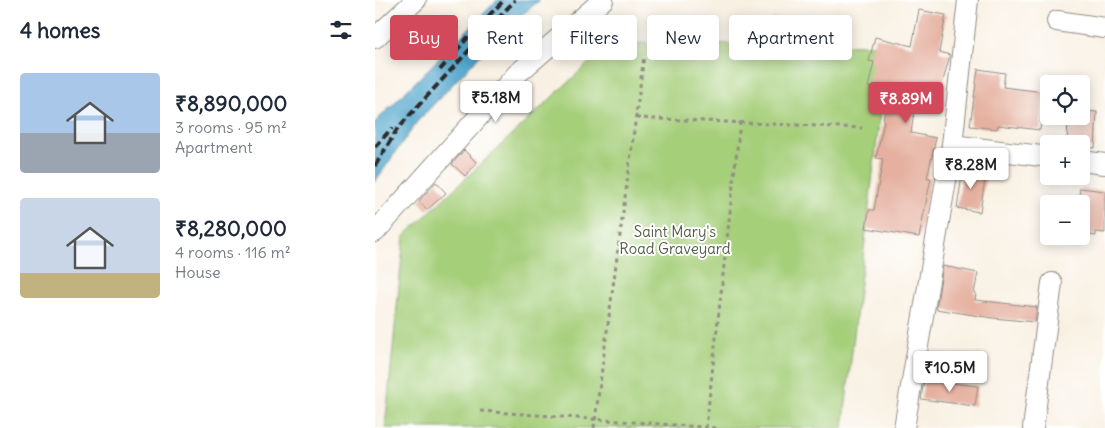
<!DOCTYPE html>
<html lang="en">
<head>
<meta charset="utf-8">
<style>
  :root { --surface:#fff; --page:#f2f2f3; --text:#1f2937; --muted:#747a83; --accent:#d1495b }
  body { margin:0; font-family:Delius,sans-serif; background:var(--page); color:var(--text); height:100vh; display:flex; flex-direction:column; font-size:19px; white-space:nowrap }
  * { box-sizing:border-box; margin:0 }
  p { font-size:16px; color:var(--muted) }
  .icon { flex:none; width:28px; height:28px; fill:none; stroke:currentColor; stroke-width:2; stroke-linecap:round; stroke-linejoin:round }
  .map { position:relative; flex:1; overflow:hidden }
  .drawer { display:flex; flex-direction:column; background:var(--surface); width:375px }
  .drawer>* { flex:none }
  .banner { position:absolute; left:15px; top:15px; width:475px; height:45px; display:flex; gap:10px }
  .controls { position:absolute; left:665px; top:75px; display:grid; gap:10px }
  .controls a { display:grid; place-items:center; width:50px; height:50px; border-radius:5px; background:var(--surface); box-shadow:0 2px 12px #0003; font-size:25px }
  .price { position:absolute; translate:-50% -42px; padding:0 11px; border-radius:5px; background:#fff; color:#222; font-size:16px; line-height:32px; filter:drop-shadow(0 1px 2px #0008) }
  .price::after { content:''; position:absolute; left:50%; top:30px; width:15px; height:11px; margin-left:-8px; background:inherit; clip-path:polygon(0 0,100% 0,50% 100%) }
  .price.on { background:var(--accent); color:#fff }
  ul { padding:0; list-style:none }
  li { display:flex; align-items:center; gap:15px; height:125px; padding:0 20px }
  li span { display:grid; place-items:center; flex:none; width:140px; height:100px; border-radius:5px; color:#555 }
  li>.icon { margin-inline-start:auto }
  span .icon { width:60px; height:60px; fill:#fffc; stroke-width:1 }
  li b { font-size:21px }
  h2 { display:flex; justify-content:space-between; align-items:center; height:60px; padding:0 20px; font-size:21px }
  .pill { padding:0 18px; border-radius:5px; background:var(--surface); box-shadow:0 2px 12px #0003; font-size:18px; line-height:45px }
  .pill.on { background:var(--accent); color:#fff }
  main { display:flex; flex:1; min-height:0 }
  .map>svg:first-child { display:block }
  .green { fill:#a6cf7a; stroke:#687d52 }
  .water { fill:#4fa4cb; stroke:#3d687b }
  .building { fill:#e5b09f }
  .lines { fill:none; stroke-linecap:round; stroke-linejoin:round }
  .minor-casing { stroke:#928e86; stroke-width:22 }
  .path { stroke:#928e86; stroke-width:3; stroke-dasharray:4 4; stroke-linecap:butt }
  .minor { stroke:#fff; stroke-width:20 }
  .rail { stroke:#2b2b2b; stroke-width:4; stroke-dasharray:8 4; stroke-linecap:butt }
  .labels { text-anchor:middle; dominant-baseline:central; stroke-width:4; stroke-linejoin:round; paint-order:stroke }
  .park-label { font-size:15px; fill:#505c43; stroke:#fff }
</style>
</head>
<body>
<main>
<section class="drawer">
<h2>4 homes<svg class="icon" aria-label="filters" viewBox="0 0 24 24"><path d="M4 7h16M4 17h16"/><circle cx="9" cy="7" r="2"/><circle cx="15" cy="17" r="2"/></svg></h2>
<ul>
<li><span style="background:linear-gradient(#a9c7e8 60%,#9aa5b1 0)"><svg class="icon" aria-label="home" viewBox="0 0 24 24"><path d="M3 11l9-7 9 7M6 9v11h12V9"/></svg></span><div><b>₹8,890,000</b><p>3 rooms · 95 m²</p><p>Apartment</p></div></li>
<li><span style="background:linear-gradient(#c9d6e8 75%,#c2b280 0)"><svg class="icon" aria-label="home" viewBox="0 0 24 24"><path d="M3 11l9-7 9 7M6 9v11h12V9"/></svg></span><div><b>₹8,280,000</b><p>4 rooms · 116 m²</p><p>House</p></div></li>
</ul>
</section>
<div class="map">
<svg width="730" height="428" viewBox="0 0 730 428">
  <rect width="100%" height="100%" fill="#fff"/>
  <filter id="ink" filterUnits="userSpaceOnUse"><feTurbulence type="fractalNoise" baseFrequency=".02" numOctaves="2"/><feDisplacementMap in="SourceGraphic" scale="10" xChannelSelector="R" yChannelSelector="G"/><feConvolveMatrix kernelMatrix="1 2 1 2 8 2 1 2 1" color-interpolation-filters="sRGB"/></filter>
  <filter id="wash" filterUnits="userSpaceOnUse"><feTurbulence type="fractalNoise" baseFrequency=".0096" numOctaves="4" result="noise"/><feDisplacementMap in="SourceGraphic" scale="20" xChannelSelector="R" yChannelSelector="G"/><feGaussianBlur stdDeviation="1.12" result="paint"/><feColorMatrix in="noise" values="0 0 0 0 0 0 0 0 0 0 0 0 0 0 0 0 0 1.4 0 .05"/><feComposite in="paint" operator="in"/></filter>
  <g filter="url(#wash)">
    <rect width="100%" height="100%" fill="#f8f0e2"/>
    <polygon class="green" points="235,43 513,45 468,428 10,428 29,236"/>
    <polygon class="water" points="122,0 165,0 133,26 42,122 0,182 0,122"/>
    <g id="blocks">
      <g class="building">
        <polygon points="544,10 571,15 564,52 575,55 562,103 541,98 536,133 561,138 552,178 556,178 544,237 491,228 494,210 499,210 508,159 501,158 509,121 508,121 512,92 493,87 499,62 494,61 500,37 537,46"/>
        <polygon points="397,18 427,20 426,42 396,40"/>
        <polygon points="603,69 630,73 628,87 669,92 665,130 623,125 622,129 595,126"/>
        <polygon points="706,111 722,112 720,148 706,147 706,144 692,144 693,116 706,116"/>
        <polygon points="89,150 102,163 90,176 77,164"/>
        <polygon points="588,169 611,173 605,212 582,208"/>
        <polygon points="61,182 71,193 52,210 44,201"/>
        <polygon points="705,188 730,191 730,233 721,232 721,236 706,234 706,204 703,204"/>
        <polygon points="568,266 603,273 599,293 601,293 600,300 662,307 660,322 618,318 561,309"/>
        <polygon points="549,380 603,386 600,406 546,399"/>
      </g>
    </g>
  </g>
  <g filter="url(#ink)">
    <use href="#blocks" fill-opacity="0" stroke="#928e86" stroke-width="1"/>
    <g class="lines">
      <g class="minor-casing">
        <g id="minor">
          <polyline points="682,21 730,28"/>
          <polyline points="0,38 41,0"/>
          <polyline points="577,145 674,157"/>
          <polyline points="706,161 730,164"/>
          <polyline points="0,232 142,74 228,0"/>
          <polyline points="529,428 577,145 593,0"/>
          <polyline points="658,428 677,283"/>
        </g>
      </g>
      <g class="path">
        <polyline points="261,118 487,128"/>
        <polyline points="105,411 342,428"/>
        <polyline points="219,428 269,56"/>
        <polyline points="331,428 365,122"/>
      </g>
      <use href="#minor" class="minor"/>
      <g class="rail">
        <polyline points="65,70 94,36 129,0"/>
        <polyline points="0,147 17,128"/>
        <polyline points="0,166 23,128 140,0"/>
      </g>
    </g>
  </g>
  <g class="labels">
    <g class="park-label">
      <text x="300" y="231">Saint Mary's<tspan x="300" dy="17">Road Graveyard</tspan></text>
    </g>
  </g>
</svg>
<div class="controls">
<a><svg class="icon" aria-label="locate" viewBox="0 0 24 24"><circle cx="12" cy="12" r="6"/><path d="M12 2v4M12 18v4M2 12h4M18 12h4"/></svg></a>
<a>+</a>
<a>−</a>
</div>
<b class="price" style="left:121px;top:123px">₹5.18M</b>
<b class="price on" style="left:531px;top:124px">₹8.89M</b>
<b class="price" style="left:596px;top:190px">₹8.28M</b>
<b class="price" style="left:575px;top:393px">₹10.5M</b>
<div class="banner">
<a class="pill on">Buy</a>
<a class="pill">Rent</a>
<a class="pill">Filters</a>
<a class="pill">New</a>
<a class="pill">Apartment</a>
</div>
</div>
</main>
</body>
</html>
